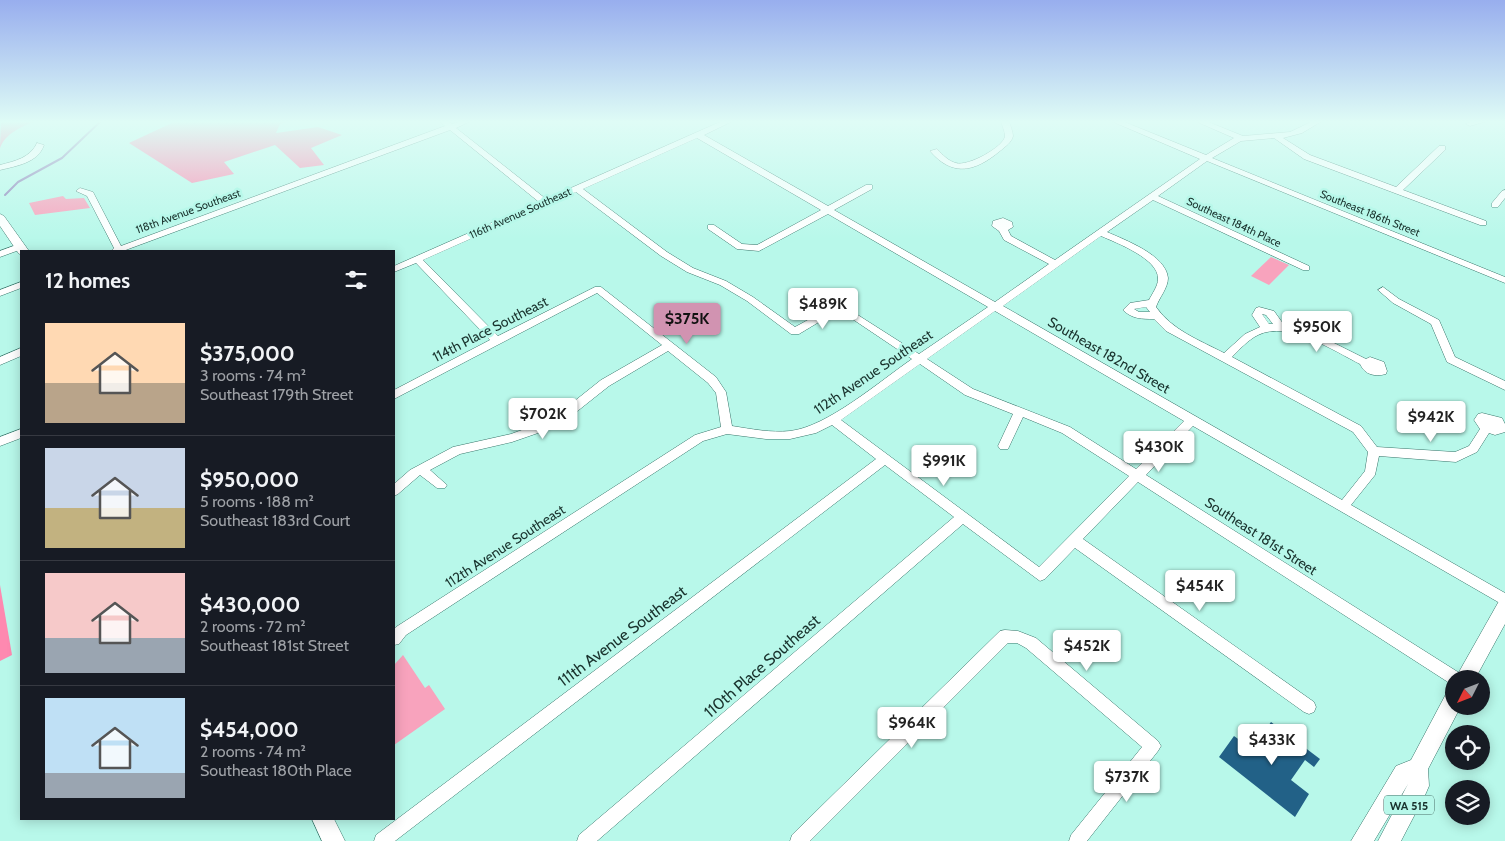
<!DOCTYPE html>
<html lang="en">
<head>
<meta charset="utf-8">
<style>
  :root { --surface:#171b24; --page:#20242c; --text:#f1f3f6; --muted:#9ea1a6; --line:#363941; --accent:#d193b1 }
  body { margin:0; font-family:Cabin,sans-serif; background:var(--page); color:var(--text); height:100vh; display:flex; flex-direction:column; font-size:19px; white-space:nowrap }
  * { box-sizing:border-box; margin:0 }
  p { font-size:16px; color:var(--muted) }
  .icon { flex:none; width:28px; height:28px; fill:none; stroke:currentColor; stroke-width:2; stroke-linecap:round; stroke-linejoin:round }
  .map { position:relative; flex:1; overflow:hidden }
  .details { position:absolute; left:20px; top:250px; width:375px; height:570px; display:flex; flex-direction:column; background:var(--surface); border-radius:0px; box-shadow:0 2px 12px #0003 }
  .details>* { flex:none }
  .needle { width:32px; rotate:228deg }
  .fabs { position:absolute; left:1445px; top:670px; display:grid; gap:10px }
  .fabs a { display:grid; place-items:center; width:45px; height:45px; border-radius:50%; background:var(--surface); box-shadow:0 2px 12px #0003; font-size:25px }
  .price { position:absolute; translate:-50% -42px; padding:0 11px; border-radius:5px; background:#fff; color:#222; font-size:16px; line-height:32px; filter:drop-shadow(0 1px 2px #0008) }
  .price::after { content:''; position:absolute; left:50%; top:30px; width:15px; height:11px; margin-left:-8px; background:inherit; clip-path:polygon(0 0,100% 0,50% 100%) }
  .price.selected { background:var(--accent); color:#111 }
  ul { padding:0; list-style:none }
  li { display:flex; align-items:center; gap:15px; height:125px; padding:0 25px }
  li+li { border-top:1px solid var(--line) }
  li span { display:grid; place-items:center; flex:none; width:140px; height:100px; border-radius:0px; color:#555 }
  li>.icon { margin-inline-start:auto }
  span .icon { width:60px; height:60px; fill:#fffc; stroke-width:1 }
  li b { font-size:21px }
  h2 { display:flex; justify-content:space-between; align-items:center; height:60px; padding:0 25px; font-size:21px }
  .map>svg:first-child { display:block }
  .green { fill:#f8a3bd }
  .forest { fill:#fe89b0 }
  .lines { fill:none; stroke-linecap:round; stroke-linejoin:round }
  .stream { stroke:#8f82ba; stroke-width:2 }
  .building { fill:#226187 }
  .minor-casing { stroke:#38756a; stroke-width:1 }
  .major-casing { stroke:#38756a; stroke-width:1 }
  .minor { fill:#fff; fill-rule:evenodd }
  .major { fill:#fff; fill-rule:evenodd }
  .labels { text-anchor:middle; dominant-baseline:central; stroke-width:5; stroke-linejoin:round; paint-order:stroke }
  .far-street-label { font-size:11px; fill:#19322d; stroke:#b8f8ea }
  .shield { fill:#b8f8ea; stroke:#496d66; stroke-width:1 }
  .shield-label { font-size:12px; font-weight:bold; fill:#19322d }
  .street-label { font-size:14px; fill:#19322d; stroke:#b8f8ea }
  .near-street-label { font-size:16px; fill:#19322d; stroke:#b8f8ea }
</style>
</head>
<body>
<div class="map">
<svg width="1505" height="841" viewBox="0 0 1505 841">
  <rect width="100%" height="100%" fill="#b8f8ea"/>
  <g class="green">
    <polygon points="63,196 66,199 84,198 90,208 35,215 29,203"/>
    <polygon points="1271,257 1289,265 1269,285 1251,276"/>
    <polygon points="403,655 425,688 429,685 445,709 394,745 394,665"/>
  </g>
  <g class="forest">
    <path d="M1 121H36C22 126 5 134 0 148Z"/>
    <polygon points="176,121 288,121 280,124 276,133 318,127 342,135 311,148 324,165 300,168 275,145 224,162 234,174 192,183 129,143"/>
    <polygon points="0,585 12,655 0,661"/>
  </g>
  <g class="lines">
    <polyline class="stream" points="5,195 18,182 62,158 101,121"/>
  </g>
  <polygon class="building" points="1271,722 1320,759 1314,767 1305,760 1291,780 1309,794 1295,817 1219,757 1234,736 1252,749"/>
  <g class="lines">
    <g class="minor-casing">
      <g id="minor">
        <path d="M439 121H448L452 124 460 121H471L456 128 546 199 722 121H733L704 135 828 206 866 185H872V189L834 210 995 302 1049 264 1004 240 999 231 992 226 993 221 1003 218 1012 222 1013 227 1008 230 1011 236 1055 260 1200 159 1111 121H1122L1206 155 1234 138 1195 121H1206L1243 136 1290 132 1313 121H1322L1302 133 1283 138 1310 155 1396 187 1439 146H1445V150L1403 190 1486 221V225H1480L1304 159 1274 138 1241 141 1212 158 1505 277V283L1207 161 1158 196 1309 266V270H1303L1153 200 1107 232C1125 240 1166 255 1168 278 1168 288 1159 298 1156 307 1172 330 1199 340 1224 353L1245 334 1260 327 1252 315 1256 308 1259 307 1274 311 1284 325 1316 334 1366 359 1370 357 1384 362 1387 371 1386 374C1375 377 1365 375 1360 364 1334 351 1288 320 1258 335 1248 340 1240 349 1232 357L1361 426 1377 447 1455 452 1469 446 1480 429 1474 420 1478 414 1482 413 1502 418 1505 424V432L1495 435 1489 433 1477 452 1456 462 1379 456 1375 475 1351 505 1505 593V606L1193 426 1146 475 1461 674 1463 679H1454V685L1451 684 1138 482 1083 539 1314 702 1316 707 1314 712 1309 714 1304 712 1075 548 1045 579 1040 581 963 524 597 841H577L579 835 954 517 885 465 395 841H374L376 835 876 459 832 425 816 433 790 439H766L727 434 703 441 406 635 399 644 394 645V629L396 627 695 435 721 427 716 393 708 383 668 351 609 386 575 413 538 433 512 442 460 454 430 470 447 485 445 488H437L420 475 398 494 394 496V484L410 470 453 447 511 434 530 427 548 417 536 404 538 401H546L557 413 567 407 601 380 662 345 597 293 394 399V390L490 340 416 263 394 272V266L539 202 450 130 123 251H111L114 248 87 196 76 191 80 188 93 192 121 246 445 126ZM697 138 821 210 757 245 742 244 714 225H708V229L737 249 759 251 828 214 988 307 919 354 839 303 795 327 753 297 726 281 693 268 667 252 583 189ZM576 192 661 256 687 272 720 285 747 301 791 334H799L839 310 912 359C880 381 827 427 790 431 771 433 751 429 732 426L726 392 716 377 601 287H595L498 336 423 260ZM1101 236C1117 243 1159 259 1158 279 1158 286 1152 294 1149 300L1130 303 1123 310C1132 319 1142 319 1154 319L1166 331 1353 432 1368 452 1365 471 1342 500 1003 306ZM1146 307 1150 312H1139L1134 309ZM995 311 1184 421 1136 469 1070 427 973 389 927 359ZM1262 314 1266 315 1273 324H1269ZM920 364 965 395 1013 414 998 446 1000 449H1008L1023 417 1062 433 1129 476 1039 567 841 420Z"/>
        <path d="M1001 121H1009C1010 125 1013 132 1013 136 1012 142 1005 147 1000 151 976 171 953 178 930 151L937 149C943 155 948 161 956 163 967 167 1004 147 1005 136 1005 132 1002 125 1001 121Z"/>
        <polygon points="1473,121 1487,121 1470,126 1466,124"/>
        <path d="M37 143 44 145C38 163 16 166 0 170V165C15 161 30 158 37 143Z"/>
        <polygon points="1505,190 1505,198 1498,207 1492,207 1492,203 1502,191"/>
        <polygon points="19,244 22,245 22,249 0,257 0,251"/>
        <polygon points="21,282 21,288 0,296 0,290"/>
        <polygon points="1383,287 1399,299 1439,320 1455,357 1505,381 1505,390 1447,362 1431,324 1393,303 1378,290"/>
        <polygon points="21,348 21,356 0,365 0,357"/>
        <polygon points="21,429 21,438 0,446 0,437"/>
        <polygon points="1005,630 1018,631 1036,638 1158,741 1161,746 1158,751 1087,841 1069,841 1071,835 1142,747 1026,648 1017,643 1008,643 810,841 790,841 792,835 1000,631"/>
      </g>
    </g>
    <g class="major-casing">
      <g id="major">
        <polygon points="0,214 4,216 29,251 19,254 0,226"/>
        <polygon points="1505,599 1505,624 1475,679 1455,679 1499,601"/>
        <polygon points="1454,690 1454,706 1461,706 1428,769 1429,786 1426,793 1401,841 1378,841 1408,784 1374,841 1351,841 1396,766 1411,760 1447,692"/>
        <polygon points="312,819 334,819 345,841 322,841"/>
      </g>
    </g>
    <use href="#minor" class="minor"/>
    <use href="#major" class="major"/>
  </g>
  <linearGradient id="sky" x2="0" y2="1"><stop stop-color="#98aeee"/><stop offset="0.51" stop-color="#dffcf6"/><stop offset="1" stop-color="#dffcf6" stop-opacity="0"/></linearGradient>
  <rect width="1505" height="239" fill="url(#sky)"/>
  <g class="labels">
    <g class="far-street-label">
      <text transform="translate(188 211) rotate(-20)">118th Avenue Southeast</text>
      <text transform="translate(520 213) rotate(-24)">116th Avenue Southeast</text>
      <text transform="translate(1370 213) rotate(22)">Southeast 186th Street</text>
      <text transform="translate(1234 222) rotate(25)">Southeast 184th Place</text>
    </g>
    <rect class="shield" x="1384" y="795.5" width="50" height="19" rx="4"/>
    <g class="shield-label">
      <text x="1409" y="805">WA 515</text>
    </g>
    <g class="street-label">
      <text transform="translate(490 329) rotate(-27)">114th Place Southeast</text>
      <text transform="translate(1109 355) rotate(30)">Southeast 182nd Street</text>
      <text transform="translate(873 372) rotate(-34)">112th Avenue Southeast</text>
      <text transform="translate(1261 536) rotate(33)">Southeast 181st Street</text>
      <text transform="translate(505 546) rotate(-33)">112th Avenue Southeast</text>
    </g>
    <g class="near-street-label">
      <text transform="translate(622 636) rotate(-37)">111th Avenue Southeast</text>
      <text transform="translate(762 666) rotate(-41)">110th Place Southeast</text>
    </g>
  </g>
</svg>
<div class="fabs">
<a><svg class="needle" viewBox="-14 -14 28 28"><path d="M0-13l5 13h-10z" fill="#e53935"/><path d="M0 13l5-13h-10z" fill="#9ea1a6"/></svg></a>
<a><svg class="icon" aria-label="locate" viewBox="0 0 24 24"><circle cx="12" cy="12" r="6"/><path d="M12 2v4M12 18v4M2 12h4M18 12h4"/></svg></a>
<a><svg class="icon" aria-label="layers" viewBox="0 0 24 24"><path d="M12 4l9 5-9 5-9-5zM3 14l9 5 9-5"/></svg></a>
</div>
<b class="price" style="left:823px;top:330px">$489K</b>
<b class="price selected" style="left:687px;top:345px">$375K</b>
<b class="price" style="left:1317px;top:353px">$950K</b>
<b class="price" style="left:543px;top:440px">$702K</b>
<b class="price" style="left:1431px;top:443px">$942K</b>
<b class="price" style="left:1159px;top:473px">$430K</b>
<b class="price" style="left:944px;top:487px">$991K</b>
<b class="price" style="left:1200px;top:612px">$454K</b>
<b class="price" style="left:1087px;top:672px">$452K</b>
<b class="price" style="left:912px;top:749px">$964K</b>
<b class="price" style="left:1272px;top:766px">$433K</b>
<b class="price" style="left:1127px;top:803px">$737K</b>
<section class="details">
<h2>12 homes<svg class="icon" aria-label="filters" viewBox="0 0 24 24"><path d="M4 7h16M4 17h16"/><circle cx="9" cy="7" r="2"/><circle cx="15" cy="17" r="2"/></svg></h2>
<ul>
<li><span style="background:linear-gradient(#ffd9b3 60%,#b9a48a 0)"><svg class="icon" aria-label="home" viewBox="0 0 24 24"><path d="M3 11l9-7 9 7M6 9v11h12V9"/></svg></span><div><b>$375,000</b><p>3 rooms · 74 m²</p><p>Southeast 179th Street</p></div></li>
<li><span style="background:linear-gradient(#c9d6e8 60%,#c2b280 0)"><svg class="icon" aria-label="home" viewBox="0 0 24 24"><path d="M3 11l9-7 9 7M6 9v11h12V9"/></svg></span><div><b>$950,000</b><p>5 rooms · 188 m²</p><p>Southeast 183rd Court</p></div></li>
<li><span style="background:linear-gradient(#f6c9c9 65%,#9aa5b1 0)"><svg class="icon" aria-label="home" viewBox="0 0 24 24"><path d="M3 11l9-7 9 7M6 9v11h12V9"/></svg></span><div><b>$430,000</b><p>2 rooms · 72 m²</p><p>Southeast 181st Street</p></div></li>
<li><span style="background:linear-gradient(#bfe0f5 75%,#9aa5b1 0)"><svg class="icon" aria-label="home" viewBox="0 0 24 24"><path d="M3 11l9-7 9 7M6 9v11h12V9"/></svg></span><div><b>$454,000</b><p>2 rooms · 74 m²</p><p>Southeast 180th Place</p></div></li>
</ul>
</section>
</div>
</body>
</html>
